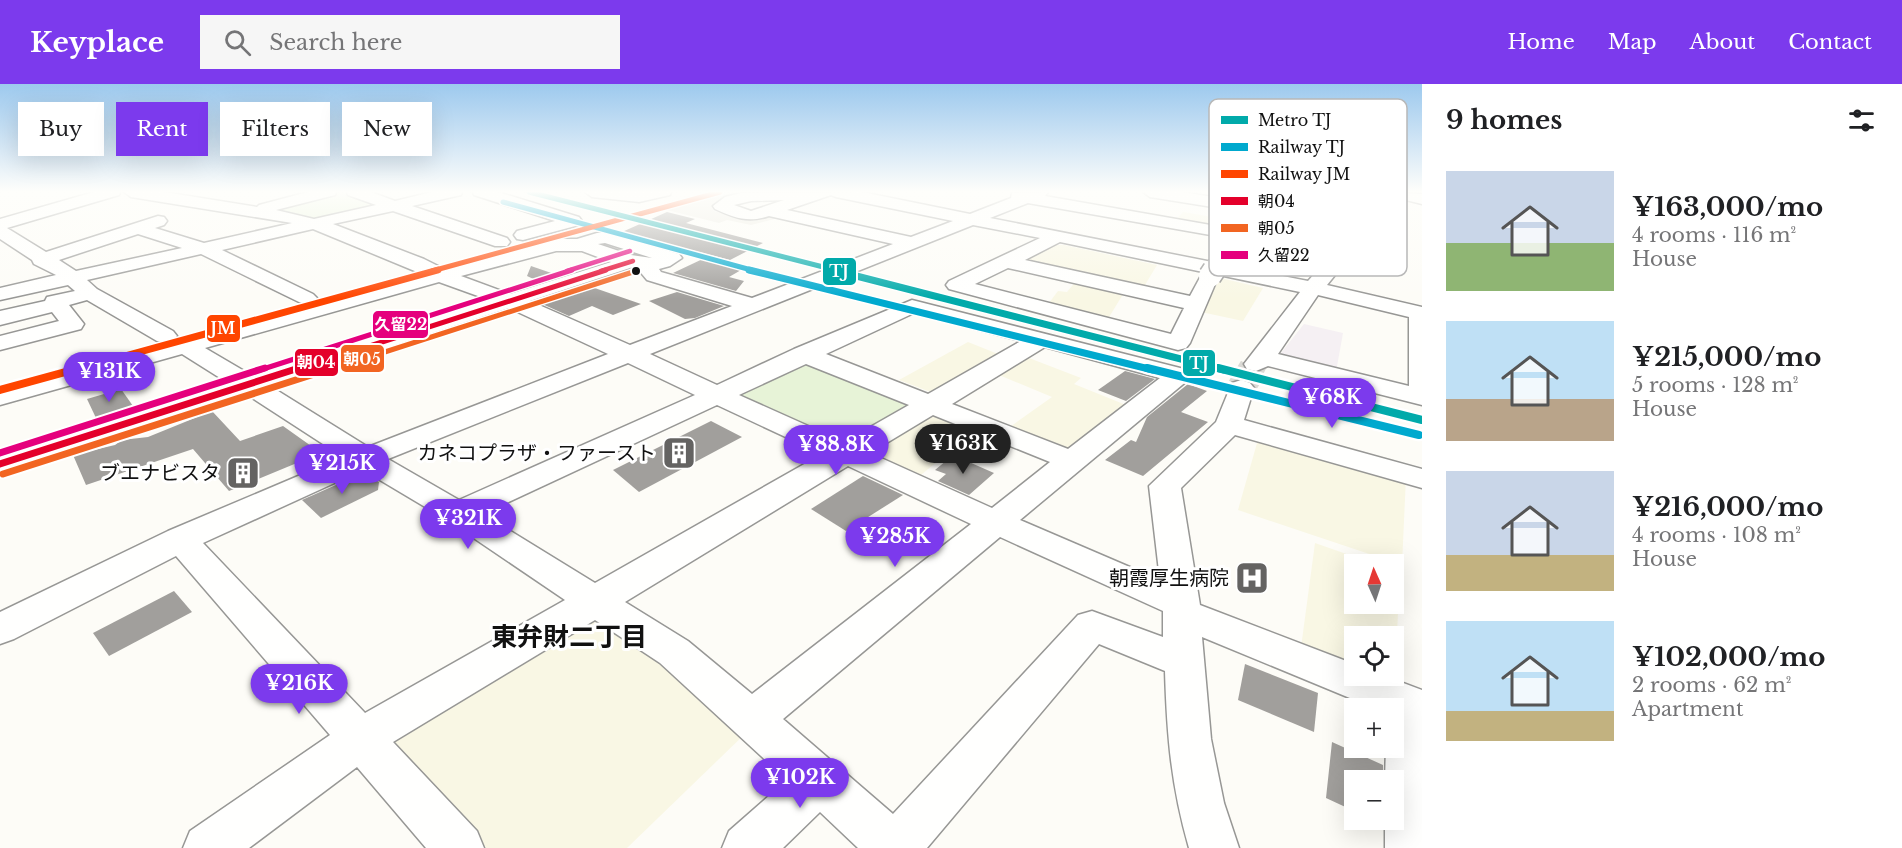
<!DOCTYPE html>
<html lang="en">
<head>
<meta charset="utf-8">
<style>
  :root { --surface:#fff; --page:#f6f6f6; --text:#202124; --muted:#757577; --accent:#7c3aed }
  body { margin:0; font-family:"Libre Baskerville","Noto Sans JP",serif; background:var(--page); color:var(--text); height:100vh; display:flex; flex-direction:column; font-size:22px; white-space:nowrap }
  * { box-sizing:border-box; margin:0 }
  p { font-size:20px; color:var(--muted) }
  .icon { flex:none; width:33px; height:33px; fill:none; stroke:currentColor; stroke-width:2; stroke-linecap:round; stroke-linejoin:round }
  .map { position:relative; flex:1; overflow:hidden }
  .sheet { display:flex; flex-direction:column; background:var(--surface); width:480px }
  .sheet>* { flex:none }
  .banner { position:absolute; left:18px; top:18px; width:570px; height:54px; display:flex; gap:12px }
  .needle { width:39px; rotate:357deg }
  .tools { position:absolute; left:1344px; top:470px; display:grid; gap:12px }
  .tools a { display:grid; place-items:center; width:60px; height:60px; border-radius:0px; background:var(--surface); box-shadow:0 6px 24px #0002; font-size:30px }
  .price { position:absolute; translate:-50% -51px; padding:0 14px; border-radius:21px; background:var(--accent); color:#fff; font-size:20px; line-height:39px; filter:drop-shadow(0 2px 3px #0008) }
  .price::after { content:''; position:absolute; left:50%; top:36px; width:18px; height:14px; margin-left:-9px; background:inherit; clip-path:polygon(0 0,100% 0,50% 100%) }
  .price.active { background:#222; color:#fff }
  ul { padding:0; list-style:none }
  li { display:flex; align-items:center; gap:18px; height:150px; padding:0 24px }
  li span { display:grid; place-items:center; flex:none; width:168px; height:120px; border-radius:0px; color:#555 }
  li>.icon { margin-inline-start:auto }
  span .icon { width:72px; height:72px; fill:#fffc; stroke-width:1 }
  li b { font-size:26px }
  h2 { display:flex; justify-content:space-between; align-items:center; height:72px; padding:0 24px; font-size:26px }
  .chip { padding:0 21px; border-radius:0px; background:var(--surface); box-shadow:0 6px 24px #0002; font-size:21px; line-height:54px }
  .chip.active { background:var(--accent); color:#fff }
  header { display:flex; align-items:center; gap:36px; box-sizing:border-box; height:84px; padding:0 30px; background:var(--accent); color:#fff }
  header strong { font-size:28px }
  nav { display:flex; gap:33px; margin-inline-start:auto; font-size:21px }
  .search { width:420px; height:54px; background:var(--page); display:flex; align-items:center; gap:15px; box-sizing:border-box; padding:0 21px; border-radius:0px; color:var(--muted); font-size:22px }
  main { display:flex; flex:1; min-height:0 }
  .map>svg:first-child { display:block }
  .industrial { fill:#f5f0f3 }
  .farmland { fill:#f9f7e4; fill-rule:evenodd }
  .green { fill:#e7f3d7 }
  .plaza { fill:#edebe2 }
  .building { fill:#a19f9c }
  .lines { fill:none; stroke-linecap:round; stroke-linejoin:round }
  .minor-tunnel-far1 { stroke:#dad9d4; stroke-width:22; stroke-dasharray:22 11; stroke-linecap:butt }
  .minor-tunnel { stroke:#dad9d4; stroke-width:28; stroke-dasharray:28 14; stroke-linecap:butt }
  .minor-casing { stroke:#979795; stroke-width:3 }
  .minor { fill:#fffffe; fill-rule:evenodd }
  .minor-bridge-far1-casing { stroke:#979795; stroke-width:19; stroke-linecap:butt }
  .minor-bridge-casing { stroke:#979795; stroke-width:25; stroke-linecap:butt }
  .minor-bridge-far1 { stroke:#fffffe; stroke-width:17 }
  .minor-bridge { stroke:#fffffe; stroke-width:22 }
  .bus-1-far2-casing { stroke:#fff; stroke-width:8 }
  .bus-1-far1-casing { stroke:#fff; stroke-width:8 }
  .bus-1-casing { stroke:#fff; stroke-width:11 }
  .bus-2-far1-casing { stroke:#fff; stroke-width:8 }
  .bus-2-casing { stroke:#fff; stroke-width:11 }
  .bus-3-far2-casing { stroke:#fff; stroke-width:8 }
  .bus-3-far1-casing { stroke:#fff; stroke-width:8 }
  .bus-3-casing { stroke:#fff; stroke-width:11 }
  .bus-1-far2 { stroke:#e4002b; stroke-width:4.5 }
  .bus-1-far1 { stroke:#e4002b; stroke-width:5 }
  .bus-1 { stroke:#e4002b; stroke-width:7 }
  .bus-2-far1 { stroke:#f26522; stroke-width:5 }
  .bus-2 { stroke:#f26522; stroke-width:7 }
  .bus-3-far2 { stroke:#e5007d; stroke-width:4.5 }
  .bus-3-far1 { stroke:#e5007d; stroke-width:5 }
  .bus-3 { stroke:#e5007d; stroke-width:7 }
  .rail-1-far2-casing { stroke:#fff; stroke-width:8 }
  .rail-1-far1-casing { stroke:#fff; stroke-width:10 }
  .rail-1-casing { stroke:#fff; stroke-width:13 }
  .rail-2-far2-casing { stroke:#fff; stroke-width:8 }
  .rail-2-far1-casing { stroke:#fff; stroke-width:10 }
  .rail-2-casing { stroke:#fff; stroke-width:13 }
  .rail-1-far2 { stroke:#00a9ce; stroke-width:5 }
  .rail-1-far1 { stroke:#00a9ce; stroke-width:7 }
  .rail-1 { stroke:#00a9ce; stroke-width:8 }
  .rail-2-far2 { stroke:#ff4500; stroke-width:5 }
  .rail-2-far1 { stroke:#ff4500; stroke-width:7 }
  .rail-2 { stroke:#ff4500; stroke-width:8 }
  .metro-1-far2-casing { stroke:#fff; stroke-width:8 }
  .metro-1-far1-casing { stroke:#fff; stroke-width:10 }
  .metro-1-casing { stroke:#fff; stroke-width:13 }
  .metro-1-far2 { stroke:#01aaaa; stroke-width:5 }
  .metro-1-far1 { stroke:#01aaaa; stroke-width:7 }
  .metro-1 { stroke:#01aaaa; stroke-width:8 }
  .bus-dot { fill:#111; stroke:#fff; stroke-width:2 }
  .labels { text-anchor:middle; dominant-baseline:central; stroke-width:6; stroke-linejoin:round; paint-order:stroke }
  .poi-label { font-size:20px; fill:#111; stroke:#fff; text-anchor:end }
  .near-neighbourhood-label { font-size:26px; font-weight:bold; fill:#111; stroke:#fff }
  .key { fill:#fff; stroke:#b8b8b8; stroke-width:1.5 }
  .key-label { font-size:16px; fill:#111 }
  .line-badge { stroke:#fff; stroke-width:2 }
  .badge-label { font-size:16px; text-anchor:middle; font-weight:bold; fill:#fff }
</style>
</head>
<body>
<header>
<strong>Keyplace</strong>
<div class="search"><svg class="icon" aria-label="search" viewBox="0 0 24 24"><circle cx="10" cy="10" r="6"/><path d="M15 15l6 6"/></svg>Search here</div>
<nav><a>Home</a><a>Map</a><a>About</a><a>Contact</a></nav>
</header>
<main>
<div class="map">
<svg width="1422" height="764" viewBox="0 0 1422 764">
  <rect width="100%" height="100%" fill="#fdfcf7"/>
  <polygon class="industrial" points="1304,240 1343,249 1336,288 1277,274"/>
  <g class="farmland">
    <polygon points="1183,128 1243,138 1235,148 1174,138"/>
    <polygon points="1054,161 1064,161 1157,181 1142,206 1015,178"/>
    <polygon points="1216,193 1263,204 1243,237 1201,228"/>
    <polygon points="1077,196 1125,207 1106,238 1046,223 1058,207 1067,208"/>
    <polygon points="968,258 1003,272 936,310 899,296"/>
    <polygon points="1029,274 1081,294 1074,300 1126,321 1063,367 1007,345 1052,313 999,291"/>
    <polygon points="936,328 992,350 966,373 950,367 916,395 870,373 869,367"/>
    <polygon points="1259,352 1406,393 1402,481 1238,426"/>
    <path d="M1315 459 1375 480H1354V519H1394V487L1400 489 1394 610 1300 571ZM1354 552H1394V591H1354Z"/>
    <polygon points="590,532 609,532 748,647 627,764 486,764 386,660"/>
  </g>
  <g class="green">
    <polygon points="334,108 343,108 382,121 317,137 270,126"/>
    <polygon points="806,276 910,318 913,324 853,359 840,358 735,310"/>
  </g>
  <polygon class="plaza" points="731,108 751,108 714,119 712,123 714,127 747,136 770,131 782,133 751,141 727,136 719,139 667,126"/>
  <g class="building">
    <polygon points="667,128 695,135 686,139 763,159 730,176 622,148"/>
    <polygon points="709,172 748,182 729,193 744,197 736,207 673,189"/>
    <polygon points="531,182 560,192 540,198 527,192"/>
    <polygon points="586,201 641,220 613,231 592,222 569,232 540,219"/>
    <polygon points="677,208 724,222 695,234 685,235 649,217"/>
    <polygon points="1125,287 1155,295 1126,317 1098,306"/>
    <polygon points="1188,300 1207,307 1181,328 1208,338 1143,392 1105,376 1131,356 1136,358 1147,333"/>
    <polygon points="121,305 133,322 96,334 87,315"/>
    <polygon points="212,327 240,357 283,342 321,369 229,407 193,365 86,401 73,371 115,361 122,356 148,353"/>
    <polygon points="711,337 742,353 639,408 613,386"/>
    <polygon points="953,371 994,389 969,411 938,397 946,390 935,386"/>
    <polygon points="363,389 379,398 378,406 321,434 302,416"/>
    <polygon points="863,392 903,411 846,447 811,425"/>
    <polygon points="174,507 192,528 109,572 93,549"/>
    <polygon points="1245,580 1318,609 1314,648 1238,616"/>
    <polygon points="1332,658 1383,681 1383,696 1354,696 1354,727 1326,714"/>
  </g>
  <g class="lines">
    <polyline class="minor-tunnel-far1" points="1253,286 1256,280"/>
    <polyline class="minor-tunnel" points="1241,304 1253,284"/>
    <g class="minor-casing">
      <g id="minor">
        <path d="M94 108H120L119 111 7 144 46 168 158 132 164 133 167 137 164 141 155 144 204 159 292 139 131 113 124 108H164L257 123 259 121 308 108H336L335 111 276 126 314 135 376 121 348 111 347 108H371L395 117 432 108H462L461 111 412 122 507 154 510 158 507 162H495L393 127 333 140 424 175 442 184 556 155H577L597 149H606L679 170 682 174 670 182 659 185 661 188 752 214 893 160 769 132C748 139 735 134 715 125L713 122 725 113 741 109 862 108 970 130 1011 114 1012 109 1048 108 1045 112 1239 146 1245 147 1248 151 1245 155 1239 156 1028 119 990 134 1308 197 1324 179 1328 156 1343 144 1150 113 1143 108H1182L1356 136 1367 129 1368 108H1384L1383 131 1346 158 1344 180 1327 201 1422 223V321L1268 282 1256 287 1247 285 1244 280 1300 208 1219 191 1190 259 1186 264 1178 266 949 205 946 201 949 197 1040 154 973 141 650 270 717 301 794 265 912 216 1188 286 1192 291 1188 296 1020 436 1160 496 1149 402 1216 338 1232 299 1241 296 1250 299 1254 304 1244 336 1422 385V404L1235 351 1181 404 1200 521 1354 580V591H1382L1422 606V764H1385V735H1394V696H1385L1386 663H1394V624H1374L1202 553 1211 655 1224 719 1239 764H1189C1171 701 1167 652 1165 587L1099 560 927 764H858L820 728 783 764H722L729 747 787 696 660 579 595 536 393 658 477 747 484 764H426L357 683 249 764H183L190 747 330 651 176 472 14 555 0 560V528L168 447 343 373 246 310 0 389V370L228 299 182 270 0 321V305L422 190 313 145 222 166 313 210 317 214 313 218 306 220 299 218 201 170 87 196 97 205 173 247 177 252 173 257 165 259 157 257 87 216 69 221 84 240 81 245 0 266V252L59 237 52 228 0 241V227L45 217 47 213 75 207 68 201 0 216V204L56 191 34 180 32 176 0 155V135ZM831 111 836 113 953 137 911 153 787 126ZM784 116 751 127 734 121 751 117ZM138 150 182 164 76 187 59 176ZM1060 158 1203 188 1190 212 1025 176ZM605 159 652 174 631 171 598 160ZM556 167H582L611 178 510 210 461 192ZM633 183 637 184 647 196 732 222 630 261 530 217ZM1008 184 1184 224 1171 250 975 200ZM439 198 489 216 251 291 205 264ZM1318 211 1409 233V302L1278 270ZM509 224 608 270 368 363 270 302ZM914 229 1021 257 928 310 826 270ZM1045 263 1160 294 1068 365 952 320ZM628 279 695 311 459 416 388 375ZM806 280 909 321 844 358 739 311ZM717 321 822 370 595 499 483 430ZM933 331 1050 378 992 424 870 369ZM848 382 971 440 752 610 688 557 625 518ZM363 386 447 436 565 516 365 629 203 459ZM1000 453 1163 527V553L1092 527 1078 531 893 730 783 635Z"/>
        <polygon points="473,108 498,108 579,133 582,137 579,141 523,156 517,155 514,151 517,147 555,137 474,111"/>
        <polygon points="585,108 671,108 670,111 639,118 592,113"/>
        <polygon points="1385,108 1422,110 1422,120 1386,111"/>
      </g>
    </g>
    <use href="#minor" class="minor"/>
    <g class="minor-bridge-far1-casing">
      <polyline id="minor-bridge-far1" points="1213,187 1219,176"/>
    </g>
    <g class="minor-bridge-casing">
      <polyline id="minor-bridge" points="1210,192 1214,186"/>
    </g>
    <use href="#minor-bridge-far1" class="minor-bridge-far1"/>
    <use href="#minor-bridge" class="minor-bridge"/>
    <g class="bus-1-far2-casing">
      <polyline id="bus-1-far2" points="601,187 633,177"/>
    </g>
    <g class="bus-1-far1-casing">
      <polyline id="bus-1-far1" points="295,286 606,186"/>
    </g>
    <g class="bus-1-casing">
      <polyline id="bus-1" points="0,380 299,284"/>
    </g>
    <g class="bus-2-far1-casing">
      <polyline id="bus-2-far1" points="329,286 636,187"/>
    </g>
    <g class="bus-2-casing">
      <polyline id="bus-2" points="3,390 333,284"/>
    </g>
    <g class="bus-3-far2-casing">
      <polyline id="bus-3-far2" points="567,187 630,167"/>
    </g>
    <g class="bus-3-far1-casing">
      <polyline id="bus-3-far1" points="260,286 572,186"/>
    </g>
    <g class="bus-3-casing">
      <polyline id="bus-3" points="0,369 265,284"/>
    </g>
    <use href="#bus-1-far2" class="bus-1-far2"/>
    <use href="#bus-1-far1" class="bus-1-far1"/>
    <use href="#bus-1" class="bus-1"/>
    <use href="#bus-2-far1" class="bus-2-far1"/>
    <use href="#bus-2" class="bus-2"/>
    <use href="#bus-3-far2" class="bus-3-far2"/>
    <use href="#bus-3-far1" class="bus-3-far1"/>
    <use href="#bus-3" class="bus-3"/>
    <g class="rail-1-far2-casing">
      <polyline id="rail-1-far2" points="503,118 755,187"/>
    </g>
    <g class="rail-1-far1-casing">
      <polyline id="rail-1-far1" points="749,186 1153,286"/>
    </g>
    <g class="rail-1-casing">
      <polyline id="rail-1" points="1147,284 1419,351"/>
    </g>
    <g class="rail-2-far2-casing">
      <polyline id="rail-2-far2" points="432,187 720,108"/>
    </g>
    <g class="rail-2-far1-casing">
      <polyline id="rail-2-far1" points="74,286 438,186"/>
    </g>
    <g class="rail-2-casing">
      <polyline id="rail-2" points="0,306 80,284"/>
    </g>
    <use href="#rail-1-far2" class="rail-1-far2"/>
    <use href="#rail-1-far1" class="rail-1-far1"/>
    <use href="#rail-1" class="rail-1"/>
    <use href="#rail-2-far2" class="rail-2-far2"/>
    <use href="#rail-2-far1" class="rail-2-far1"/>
    <use href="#rail-2" class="rail-2"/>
    <g class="metro-1-far2-casing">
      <polyline id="metro-1-far2" points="529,108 839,187"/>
    </g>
    <g class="metro-1-far1-casing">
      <polyline id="metro-1-far1" points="833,186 1224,286"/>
    </g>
    <g class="metro-1-casing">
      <polyline id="metro-1" points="1218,284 1422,336"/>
    </g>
    <use href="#metro-1-far2" class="metro-1-far2"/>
    <use href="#metro-1-far1" class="metro-1-far1"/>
    <use href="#metro-1" class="metro-1"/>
  </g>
  <linearGradient id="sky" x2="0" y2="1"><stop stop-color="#9dc9ee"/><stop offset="0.5" stop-color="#fefefb"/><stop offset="1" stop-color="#fefefb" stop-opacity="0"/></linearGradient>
  <rect width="1422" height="215" fill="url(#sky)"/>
  <defs>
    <g id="building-square" transform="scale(1.725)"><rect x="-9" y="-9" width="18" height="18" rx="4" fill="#646362" stroke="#fff"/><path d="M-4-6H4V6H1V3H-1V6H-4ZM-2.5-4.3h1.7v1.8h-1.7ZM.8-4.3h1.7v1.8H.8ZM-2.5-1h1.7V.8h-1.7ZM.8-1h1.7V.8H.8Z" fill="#fff"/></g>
    <g id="hospital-square" transform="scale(1.725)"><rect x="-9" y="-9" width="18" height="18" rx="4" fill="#646362" stroke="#fff"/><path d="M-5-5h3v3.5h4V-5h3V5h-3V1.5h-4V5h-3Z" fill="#fff"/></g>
  </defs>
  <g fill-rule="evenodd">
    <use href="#building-square" x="679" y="369"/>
    <use href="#building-square" x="243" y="389"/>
    <use href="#hospital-square" x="1252" y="494"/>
  </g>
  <circle class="bus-dot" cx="636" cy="187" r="5"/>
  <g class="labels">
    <g class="poi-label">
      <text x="656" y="369">カネコプラザ・ファースト</text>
      <text x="220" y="389">ブエナビスタ</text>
      <text x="1229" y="494">朝霞厚生病院</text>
    </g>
    <g class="near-neighbourhood-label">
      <text x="569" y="553">東弁財二丁目</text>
    </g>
  </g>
  <rect x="1209" y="15" width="198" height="177" rx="9" class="key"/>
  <rect x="1221" y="32" width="27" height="8" fill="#01aaaa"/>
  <rect x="1221" y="59" width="27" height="8" fill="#00a9ce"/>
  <rect x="1221" y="86" width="27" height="8" fill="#ff4500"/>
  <rect x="1221" y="113" width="27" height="8" fill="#e4002b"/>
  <rect x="1221" y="140" width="27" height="8" fill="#f26522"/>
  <rect x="1221" y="167" width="27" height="8" fill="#e5007d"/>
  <g class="key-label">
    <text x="1258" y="42">Metro TJ</text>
    <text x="1258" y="69">Railway TJ</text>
    <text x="1258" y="96">Railway JM</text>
    <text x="1258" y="123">朝04</text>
    <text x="1258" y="150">朝05</text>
    <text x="1258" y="177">久留22</text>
  </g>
  <g class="line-badge">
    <rect x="822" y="173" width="35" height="29" rx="6" fill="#01aaaa"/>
    <rect x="372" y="226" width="57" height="29" rx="6" fill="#e5007d"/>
    <rect x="206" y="230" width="35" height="29" rx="6" fill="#ff4500"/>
    <rect x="340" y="260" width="45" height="29" rx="6" fill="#f26522"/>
    <rect x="294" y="264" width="45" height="29" rx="6" fill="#e4002b"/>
    <rect x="1182" y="265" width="34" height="28" rx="6" fill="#01aaaa"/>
  </g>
  <g class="badge-label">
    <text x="839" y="193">TJ</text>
    <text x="401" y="246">久留22</text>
    <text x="223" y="250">JM</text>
    <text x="362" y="281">朝05</text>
    <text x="316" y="284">朝04</text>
    <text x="1199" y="285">TJ</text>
  </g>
</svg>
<div class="tools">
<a><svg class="needle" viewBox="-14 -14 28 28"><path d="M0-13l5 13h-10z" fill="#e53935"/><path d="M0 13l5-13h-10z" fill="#757577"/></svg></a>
<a><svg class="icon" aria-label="locate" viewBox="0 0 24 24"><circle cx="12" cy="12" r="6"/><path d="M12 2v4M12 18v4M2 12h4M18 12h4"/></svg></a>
<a>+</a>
<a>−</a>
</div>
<b class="price" style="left:109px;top:319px">¥131K</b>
<b class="price" style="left:1332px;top:345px">¥68K</b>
<b class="price active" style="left:963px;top:391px">¥163K</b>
<b class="price" style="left:836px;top:392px">¥88.8K</b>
<b class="price" style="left:342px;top:411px">¥215K</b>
<b class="price" style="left:468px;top:466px">¥321K</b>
<b class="price" style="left:895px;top:484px">¥285K</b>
<b class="price" style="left:299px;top:631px">¥216K</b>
<b class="price" style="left:800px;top:725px">¥102K</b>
<div class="banner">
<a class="chip">Buy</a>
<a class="chip active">Rent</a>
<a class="chip">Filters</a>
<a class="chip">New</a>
</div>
</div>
<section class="sheet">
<h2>9 homes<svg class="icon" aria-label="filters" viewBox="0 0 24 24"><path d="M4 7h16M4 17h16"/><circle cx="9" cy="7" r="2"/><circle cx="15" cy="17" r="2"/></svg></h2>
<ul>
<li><span style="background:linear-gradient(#c9d6e8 60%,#8fb573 0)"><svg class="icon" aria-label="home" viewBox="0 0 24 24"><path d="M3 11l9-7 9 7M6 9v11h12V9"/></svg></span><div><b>¥163,000/mo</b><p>4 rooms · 116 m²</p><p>House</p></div></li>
<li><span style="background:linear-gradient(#bfe0f5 65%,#b9a48a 0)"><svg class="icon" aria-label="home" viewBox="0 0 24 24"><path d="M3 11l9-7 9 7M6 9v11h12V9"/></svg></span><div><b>¥215,000/mo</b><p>5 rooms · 128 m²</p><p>House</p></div></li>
<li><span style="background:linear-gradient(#c9d6e8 70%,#c2b280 0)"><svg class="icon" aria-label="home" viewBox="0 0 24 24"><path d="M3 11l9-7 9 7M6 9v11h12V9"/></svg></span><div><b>¥216,000/mo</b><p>4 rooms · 108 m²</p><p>House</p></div></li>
<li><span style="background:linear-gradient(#bfe0f5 75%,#c2b280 0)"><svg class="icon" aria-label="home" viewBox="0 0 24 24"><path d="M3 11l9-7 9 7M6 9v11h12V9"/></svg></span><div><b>¥102,000/mo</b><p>2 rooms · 62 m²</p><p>Apartment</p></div></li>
</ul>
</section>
</main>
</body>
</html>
